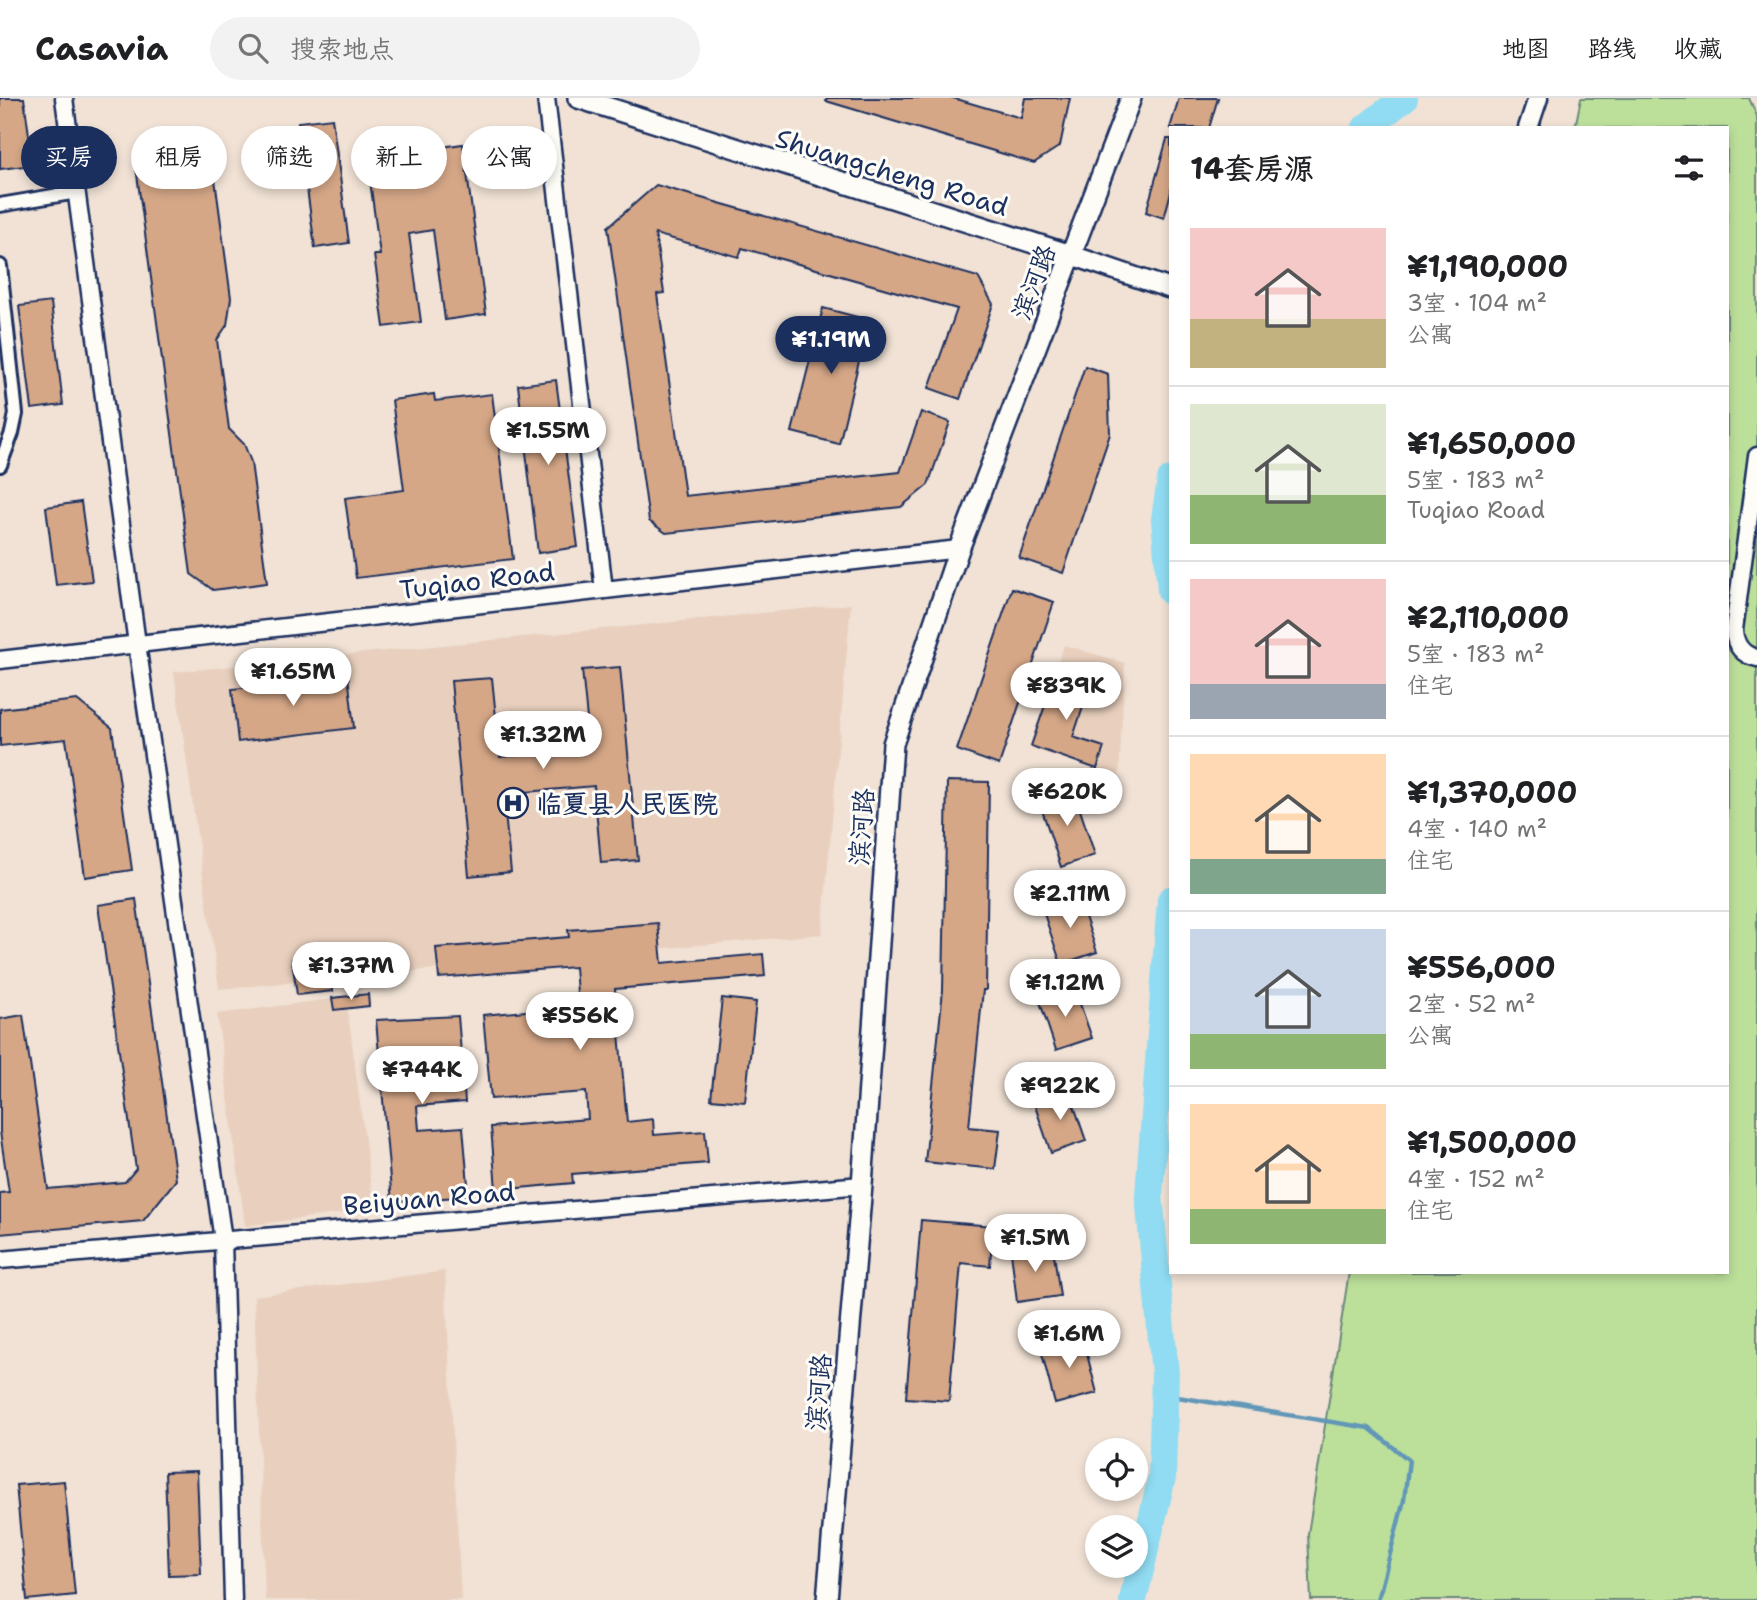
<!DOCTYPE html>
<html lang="zh">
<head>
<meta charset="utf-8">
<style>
  :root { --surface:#fff; --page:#f2f2f2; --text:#202124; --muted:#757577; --line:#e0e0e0; --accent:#1b2f5e }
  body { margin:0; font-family:"Shantell Sans","LXGW WenKai TC",sans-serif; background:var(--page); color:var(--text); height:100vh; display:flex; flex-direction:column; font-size:26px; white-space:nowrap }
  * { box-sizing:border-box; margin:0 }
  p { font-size:23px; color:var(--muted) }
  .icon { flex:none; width:38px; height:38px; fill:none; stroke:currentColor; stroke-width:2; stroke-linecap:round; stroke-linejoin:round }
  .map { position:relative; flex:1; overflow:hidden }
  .side { position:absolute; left:1169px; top:28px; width:560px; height:1148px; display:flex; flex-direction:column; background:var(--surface); border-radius:0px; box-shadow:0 4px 10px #0003 }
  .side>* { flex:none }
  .hud { position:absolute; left:21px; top:28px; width:665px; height:63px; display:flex; gap:14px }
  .tools { position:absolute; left:1085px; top:1340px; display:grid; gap:14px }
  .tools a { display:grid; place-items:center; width:63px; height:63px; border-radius:50%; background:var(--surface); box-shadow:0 4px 10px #0003; font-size:35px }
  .price { position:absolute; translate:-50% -60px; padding:0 16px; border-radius:24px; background:#fff; color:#222; font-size:23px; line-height:46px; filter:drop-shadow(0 2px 4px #0008) }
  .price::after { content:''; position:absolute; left:50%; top:42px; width:21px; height:16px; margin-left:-10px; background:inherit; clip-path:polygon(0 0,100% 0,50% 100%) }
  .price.current { background:var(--accent); color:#fff }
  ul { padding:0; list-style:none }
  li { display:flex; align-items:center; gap:21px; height:175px; padding:0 21px }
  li+li { border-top:2px solid var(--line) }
  li span { display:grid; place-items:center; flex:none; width:196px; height:140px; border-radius:0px; color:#555 }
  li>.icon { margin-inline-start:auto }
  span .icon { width:84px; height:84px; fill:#fffc; stroke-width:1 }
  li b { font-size:30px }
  h2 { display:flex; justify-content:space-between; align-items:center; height:84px; padding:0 21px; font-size:30px }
  .pill { padding:0 24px; border-radius:32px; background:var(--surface); box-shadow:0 4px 10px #0003; font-size:24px; line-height:63px }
  .pill.current { background:var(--accent); color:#fff }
  header { display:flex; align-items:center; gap:42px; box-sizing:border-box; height:98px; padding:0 35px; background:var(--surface); border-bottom:2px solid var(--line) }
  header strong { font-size:33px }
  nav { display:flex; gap:38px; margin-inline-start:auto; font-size:24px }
  .search { width:490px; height:63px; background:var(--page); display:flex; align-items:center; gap:18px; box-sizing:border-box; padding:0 24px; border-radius:38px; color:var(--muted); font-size:26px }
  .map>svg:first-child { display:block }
  .built { fill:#e9d0be }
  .green { fill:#bce09a; stroke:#6c887c; stroke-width:2 }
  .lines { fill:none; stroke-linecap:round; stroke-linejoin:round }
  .stream { stroke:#6297b7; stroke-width:4.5 }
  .river { stroke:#91dcf2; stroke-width:28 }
  .building { fill:#d5a787; stroke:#1b2f5e; stroke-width:2 }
  .minor-casing { stroke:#1b2f5e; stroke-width:18 }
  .tertiary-casing { stroke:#1b2f5e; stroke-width:21 }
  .secondary-casing { stroke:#1b2f5e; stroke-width:23 }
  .primary-casing { stroke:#1b2f5e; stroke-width:24 }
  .minor { stroke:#fdfcf7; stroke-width:12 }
  .tertiary { stroke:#fdfcf7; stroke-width:16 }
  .secondary { stroke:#fdfcf7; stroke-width:18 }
  .primary { stroke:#fdfcf7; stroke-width:19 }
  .labels { text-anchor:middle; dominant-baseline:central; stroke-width:6; stroke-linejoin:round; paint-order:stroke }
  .street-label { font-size:26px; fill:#1b2f5e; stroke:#fdfcf7 }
  .poi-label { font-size:26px; font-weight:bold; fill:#1b2f5e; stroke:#fdfcf7; text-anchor:start }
</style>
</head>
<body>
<header>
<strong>Casavia</strong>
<div class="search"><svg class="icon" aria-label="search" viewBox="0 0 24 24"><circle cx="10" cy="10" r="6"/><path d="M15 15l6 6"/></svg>搜索地点</div>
<nav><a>地图</a><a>路线</a><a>收藏</a></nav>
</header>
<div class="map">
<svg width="1757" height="1502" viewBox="0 0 1757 1502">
  <rect width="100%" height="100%" fill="#f1e2d5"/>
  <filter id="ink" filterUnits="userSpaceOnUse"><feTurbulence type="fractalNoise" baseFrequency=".0143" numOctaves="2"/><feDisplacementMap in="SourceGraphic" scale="14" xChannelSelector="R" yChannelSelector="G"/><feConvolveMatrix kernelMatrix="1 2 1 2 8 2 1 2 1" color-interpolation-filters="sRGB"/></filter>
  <g filter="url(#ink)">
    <g class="built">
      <polygon points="851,506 822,836 219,891 174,574"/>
      <polygon points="1064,547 1125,565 1119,678 1029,650"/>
      <polygon points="346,899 374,1111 245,1128 217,916"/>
      <polygon points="445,1173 461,1502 265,1502 254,1198"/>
    </g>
    <polygon class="green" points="1581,0 1749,0 1757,18 1757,1502 1311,1502 1308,1436 1349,1174 1727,1174 1727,30 1575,30"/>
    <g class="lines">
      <polyline class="stream" points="1165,1297 1369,1330 1409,1362 1404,1402 1378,1502"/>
      <g class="river">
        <polyline points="1366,30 1404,0"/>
        <polyline points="1171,382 1165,421 1171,493"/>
        <polyline points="1133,1502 1162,1379 1165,1276 1149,1097 1171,802"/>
      </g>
    </g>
    <g class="building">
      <polygon points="0,0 24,0 33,67 0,71"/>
      <polygon points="827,0 953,0 1021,20 1025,0 1070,0 1060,48 1034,65 826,3"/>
      <polygon points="1179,0 1218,0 1209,30 1170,30"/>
      <polygon points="332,20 349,145 315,150 298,24"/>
      <polygon points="403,33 406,54 463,46 486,216 445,222 433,132 409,136 421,224 384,229 374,157 380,157 364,38"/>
      <polygon points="1167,41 1171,41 1171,94 1164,120 1146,114"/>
      <polygon points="212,59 231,200 227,227 217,242 229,331 244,346 251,364 267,485 213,492 191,476 136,69"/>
      <polygon points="656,87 978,179 993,206 960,301 929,290 957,211 742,150 739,159 655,136 664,195 657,196 685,398 900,374 921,314 950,324 928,387 901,409 666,435 649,423 608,129"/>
      <polygon points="51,204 63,307 32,311 19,208"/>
      <polygon points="823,210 869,222 839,346 792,334"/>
      <polygon points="1085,268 1108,276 1110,336 1063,475 1019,460"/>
      <polygon points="556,282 578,449 538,455 518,287"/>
      <polygon points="434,296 435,303 492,296 513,461 356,480 345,400 404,392 392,302"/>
      <polygon points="81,404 92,483 56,487 46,409"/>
      <polygon points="1012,490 1054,504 999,667 957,652"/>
      <polygon points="620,569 638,762 601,765 594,688 503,696 511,774 469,778 451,583 492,580 500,659 590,650 582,572"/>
      <polygon points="1057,573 1091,585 1073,639 1104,649 1097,671 1031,648"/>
      <polygon points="348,577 354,630 238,644 232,591"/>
      <polygon points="77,602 112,630 132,772 85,779 66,641 0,648 0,611"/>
      <polygon points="947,683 989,684 986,892 983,892 969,1029 1000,1032 995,1071 925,1064 943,892"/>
      <polygon points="1073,691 1095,757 1061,769 1039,703"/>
      <polygon points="1078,798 1097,854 1061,866 1042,810"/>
      <polygon points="136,801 176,1082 143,1123 0,1136 0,1095 9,1094 0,1034 0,921 23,917 48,1091 125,1084 136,1071 98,807"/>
      <polygon points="658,825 662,865 763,856 765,878 615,891 627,1024 653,1021 654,1037 705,1033 708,1065 572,1076 573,1085 496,1092 491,1029 588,1021 586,994 491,1001 483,917 578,908 575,869 439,880 436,850 569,839 568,832"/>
      <polygon points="329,856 333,893 297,897 292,861"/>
      <polygon points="1074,889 1092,940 1056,952 1039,901"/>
      <polygon points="368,896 369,908 334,912 332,900"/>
      <polygon points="722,900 756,904 745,1004 711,1001"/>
      <polygon points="458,918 465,1004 417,1008 419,1032 463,1029 469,1098 392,1104 376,922"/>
      <polygon points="1069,993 1086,1043 1051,1055 1034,1005"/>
      <polygon points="921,1122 993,1128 990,1168 961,1165 949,1303 906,1300"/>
      <polygon points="1053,1149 1060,1198 1017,1204 1011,1154"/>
      <polygon points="1082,1237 1097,1295 1055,1306 1040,1248"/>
      <polygon points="197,1373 201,1476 169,1477 165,1374"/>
      <polygon points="64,1383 75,1497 27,1502 16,1387"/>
    </g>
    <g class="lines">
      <g class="minor-casing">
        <g id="minor">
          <polyline points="0,107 77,94"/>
          <polyline points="0,168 16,316 12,335 0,367"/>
        </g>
      </g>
      <g class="tertiary-casing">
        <g id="tertiary">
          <polyline points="64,0 137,546 223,1142 233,1502"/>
          <polyline points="546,0 604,492"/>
          <path d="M1757 358 1734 532C1735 547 1742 557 1757 560"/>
          <polyline points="0,562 959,451"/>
          <polyline points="0,1162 862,1087"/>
        </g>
      </g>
      <g class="secondary-casing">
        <g id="secondary">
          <polyline points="1528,30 1538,0"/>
          <polyline points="1071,157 1171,191"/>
        </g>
      </g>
      <g class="primary-casing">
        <g id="primary">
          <polyline points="578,0 1071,157"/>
          <polyline points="827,1502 862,1087 893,646 959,451 1131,0"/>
        </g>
      </g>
      <use href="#minor" class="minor"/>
      <use href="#tertiary" class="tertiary"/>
      <use href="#secondary" class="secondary"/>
      <use href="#primary" class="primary"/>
    </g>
  </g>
  <defs>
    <g id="hospital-ring" transform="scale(1.575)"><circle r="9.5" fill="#fdfcf7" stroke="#1b2f5e" stroke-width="1.5"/><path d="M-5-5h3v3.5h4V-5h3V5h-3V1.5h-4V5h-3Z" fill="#1b2f5e"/></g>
  </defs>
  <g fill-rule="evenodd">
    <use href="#hospital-ring" x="513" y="705"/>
  </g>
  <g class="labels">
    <g class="street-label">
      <text transform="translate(892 74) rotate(17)">Shuangcheng Road</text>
      <text transform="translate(1033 184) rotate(-69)">滨河路</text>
      <text transform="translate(477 482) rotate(-7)">Tuqiao Road</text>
      <text transform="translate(861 729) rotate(-86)">滨河路</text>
      <text transform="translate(429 1100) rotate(-5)">Beiyuan Road</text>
      <text transform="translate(818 1294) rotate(-85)">滨河路</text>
    </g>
    <g class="poi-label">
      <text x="536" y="705">临夏县人民医院</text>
    </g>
  </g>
</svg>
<div class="tools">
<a><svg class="icon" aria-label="locate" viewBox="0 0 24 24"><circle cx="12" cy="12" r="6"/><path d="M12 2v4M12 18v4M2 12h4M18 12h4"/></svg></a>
<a><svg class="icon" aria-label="layers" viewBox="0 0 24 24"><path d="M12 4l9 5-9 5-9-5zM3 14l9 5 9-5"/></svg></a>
</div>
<b class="price current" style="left:831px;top:278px">¥1.19M</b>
<b class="price" style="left:548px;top:369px">¥1.55M</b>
<b class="price" style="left:293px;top:610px">¥1.65M</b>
<b class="price" style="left:1066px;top:624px">¥839K</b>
<b class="price" style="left:543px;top:673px">¥1.32M</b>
<b class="price" style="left:1067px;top:730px">¥620K</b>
<b class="price" style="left:1070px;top:832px">¥2.11M</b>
<b class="price" style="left:351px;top:904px">¥1.37M</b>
<b class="price" style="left:1065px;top:921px">¥1.12M</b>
<b class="price" style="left:580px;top:954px">¥556K</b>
<b class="price" style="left:422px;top:1008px">¥744K</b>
<b class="price" style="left:1060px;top:1024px">¥922K</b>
<b class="price" style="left:1035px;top:1176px">¥1.5M</b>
<b class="price" style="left:1069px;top:1272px">¥1.6M</b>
<div class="hud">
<a class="pill current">买房</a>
<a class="pill">租房</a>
<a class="pill">筛选</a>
<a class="pill">新上</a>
<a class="pill">公寓</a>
</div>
<section class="side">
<h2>14套房源<svg class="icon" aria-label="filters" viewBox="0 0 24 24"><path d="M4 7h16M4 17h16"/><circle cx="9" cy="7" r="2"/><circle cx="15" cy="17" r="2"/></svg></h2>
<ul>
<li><span style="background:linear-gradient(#f6c9c9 65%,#c2b280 0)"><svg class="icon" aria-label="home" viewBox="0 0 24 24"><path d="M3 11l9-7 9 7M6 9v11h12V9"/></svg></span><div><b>¥1,190,000</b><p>3室 · 104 m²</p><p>公寓</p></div></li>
<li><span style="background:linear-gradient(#dfe7d0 65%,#8fb573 0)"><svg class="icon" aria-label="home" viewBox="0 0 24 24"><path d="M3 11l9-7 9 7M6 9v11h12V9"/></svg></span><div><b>¥1,650,000</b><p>5室 · 183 m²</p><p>Tuqiao Road</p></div></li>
<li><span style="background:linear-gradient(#f6c9c9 75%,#9aa5b1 0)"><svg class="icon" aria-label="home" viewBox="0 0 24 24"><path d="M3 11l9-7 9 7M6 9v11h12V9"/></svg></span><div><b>¥2,110,000</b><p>5室 · 183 m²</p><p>住宅</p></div></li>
<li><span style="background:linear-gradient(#ffd9b3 75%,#7fa58c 0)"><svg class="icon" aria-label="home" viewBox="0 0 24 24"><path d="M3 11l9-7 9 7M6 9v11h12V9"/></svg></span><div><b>¥1,370,000</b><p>4室 · 140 m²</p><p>住宅</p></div></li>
<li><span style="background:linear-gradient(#c9d6e8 75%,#8fb573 0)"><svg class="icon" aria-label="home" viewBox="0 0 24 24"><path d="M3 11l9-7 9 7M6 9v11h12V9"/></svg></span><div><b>¥556,000</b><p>2室 · 52 m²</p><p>公寓</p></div></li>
<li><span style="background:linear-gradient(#ffd9b3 75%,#8fb573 0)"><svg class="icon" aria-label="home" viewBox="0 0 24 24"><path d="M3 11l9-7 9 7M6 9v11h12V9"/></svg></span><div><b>¥1,500,000</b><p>4室 · 152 m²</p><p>住宅</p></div></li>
</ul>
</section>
</div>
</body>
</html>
